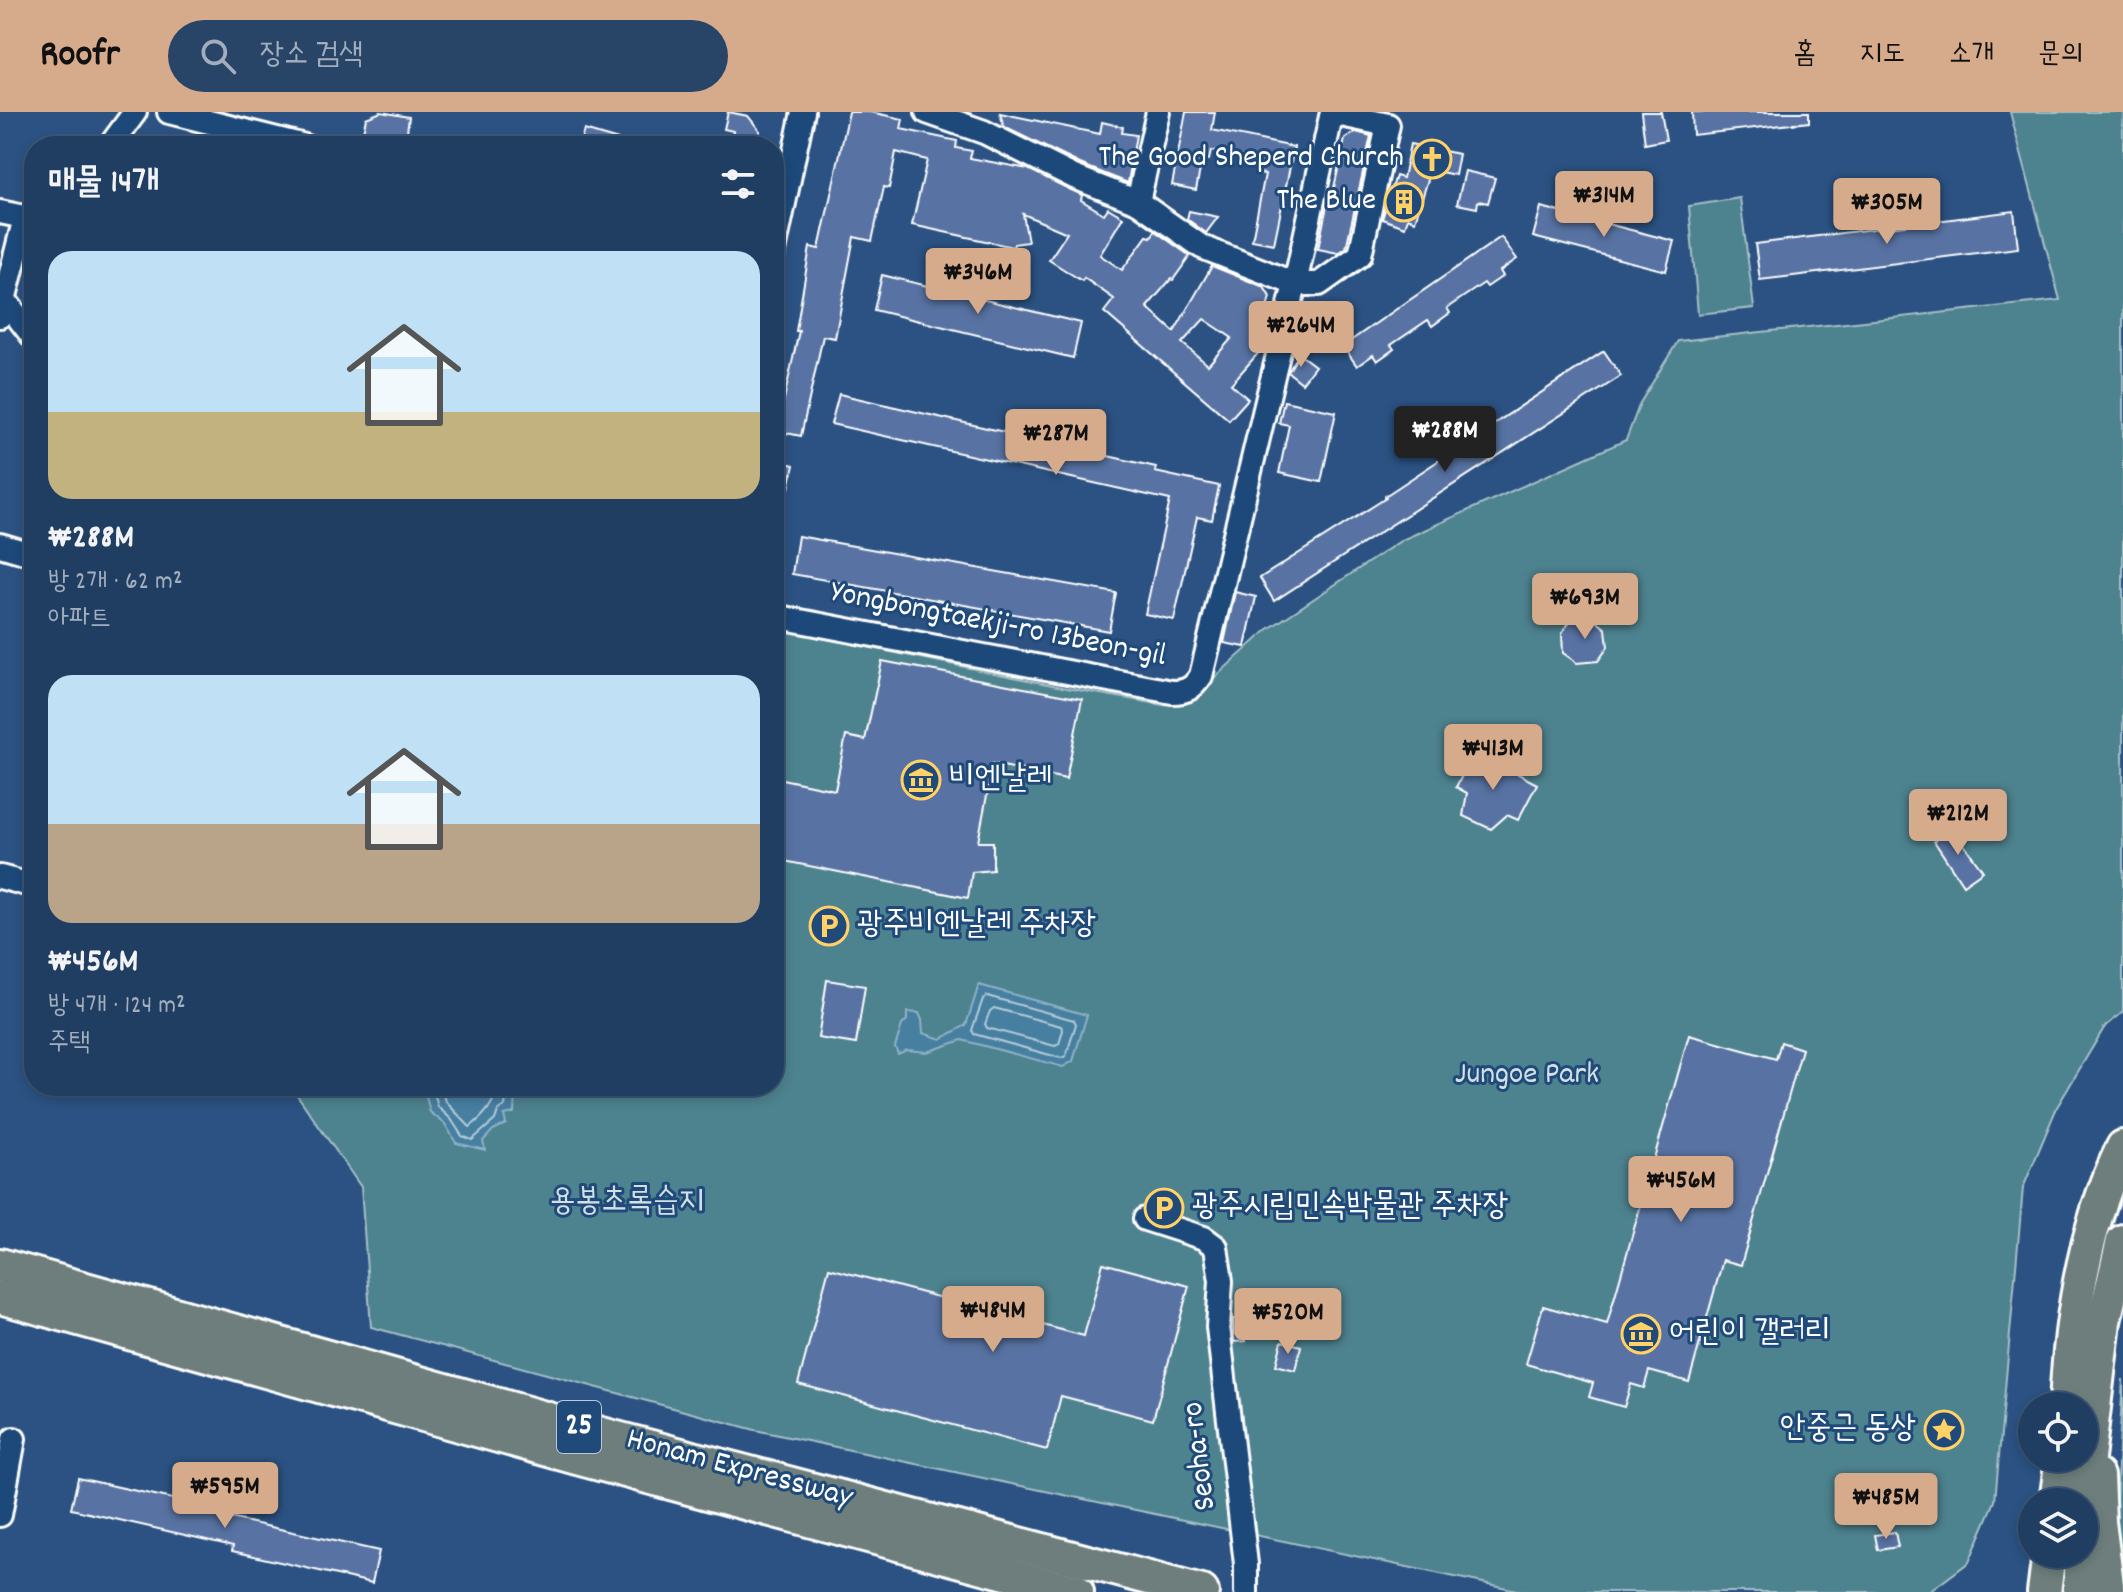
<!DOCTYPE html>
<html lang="ko">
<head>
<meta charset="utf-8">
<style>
  :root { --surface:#203e62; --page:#284568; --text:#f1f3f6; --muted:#a2aebe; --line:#3d5777; --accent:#d6ab8b }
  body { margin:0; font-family:Dekko,"Poor Story",sans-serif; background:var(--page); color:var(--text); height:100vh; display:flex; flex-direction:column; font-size:30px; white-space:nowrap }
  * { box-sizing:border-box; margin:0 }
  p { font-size:26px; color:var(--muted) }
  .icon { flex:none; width:44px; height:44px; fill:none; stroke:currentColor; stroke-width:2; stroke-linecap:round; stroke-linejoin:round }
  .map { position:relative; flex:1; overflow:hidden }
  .side { position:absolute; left:24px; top:24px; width:760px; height:960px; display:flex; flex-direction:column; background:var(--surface); border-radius:32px; box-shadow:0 4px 12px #0003,0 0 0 2px var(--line) }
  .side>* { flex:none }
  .fabs { position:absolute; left:2018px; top:1280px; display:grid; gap:16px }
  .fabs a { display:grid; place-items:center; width:80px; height:80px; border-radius:50%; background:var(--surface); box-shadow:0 4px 12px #0003,0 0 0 2px var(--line); font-size:40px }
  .price { position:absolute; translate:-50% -68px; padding:0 18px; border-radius:8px; background:var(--accent); color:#111; font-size:26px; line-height:52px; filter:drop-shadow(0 2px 4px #0008) }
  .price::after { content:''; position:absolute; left:50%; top:48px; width:24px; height:18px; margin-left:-12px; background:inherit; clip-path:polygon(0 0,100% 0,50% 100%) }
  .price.on { background:#222; color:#fff }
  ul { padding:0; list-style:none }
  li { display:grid; align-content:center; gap:16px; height:424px; padding:0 24px }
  li span { display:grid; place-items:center; height:248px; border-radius:24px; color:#555 }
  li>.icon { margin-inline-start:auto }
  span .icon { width:144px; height:144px; fill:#fffc; stroke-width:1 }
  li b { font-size:34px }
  h2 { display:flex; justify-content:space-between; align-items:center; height:96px; padding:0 24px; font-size:34px }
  header { display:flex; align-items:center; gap:48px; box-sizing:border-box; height:112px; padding:0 40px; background:var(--accent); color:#111 }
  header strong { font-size:38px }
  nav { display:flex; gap:44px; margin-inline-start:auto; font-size:28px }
  .search { width:560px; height:72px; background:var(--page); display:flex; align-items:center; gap:20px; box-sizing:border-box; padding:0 28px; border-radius:44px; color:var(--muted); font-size:30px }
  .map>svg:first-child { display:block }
  .green { fill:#4d828f; stroke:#a6c0c7; stroke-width:2 }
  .water { fill:#467fa1; stroke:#90b2c7; stroke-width:2 }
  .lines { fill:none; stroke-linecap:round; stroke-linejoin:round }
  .shore { stroke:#b5ccd9; stroke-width:2 }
  .building { fill:#5973a3; stroke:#fff; stroke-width:2; fill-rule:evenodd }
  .minor-casing { stroke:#fff; stroke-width:28 }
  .highway-casing { stroke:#fff; stroke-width:38 }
  .minor { stroke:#1f4a7a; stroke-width:22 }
  .highway { stroke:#6d7e7c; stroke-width:32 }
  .labels { text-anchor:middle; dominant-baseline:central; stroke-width:6; stroke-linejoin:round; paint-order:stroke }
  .shield { fill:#1f4a7a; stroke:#bcc9d7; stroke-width:2 }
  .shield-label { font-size:30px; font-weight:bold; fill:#fff }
  .poi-label { font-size:32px; fill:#fff; stroke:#1f4a7a; text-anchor:start }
  .street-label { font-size:32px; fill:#fff; stroke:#1f4a7a }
  .park-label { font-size:32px; fill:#d2e0e3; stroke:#1f4a7a }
</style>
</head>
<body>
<header>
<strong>Roofr</strong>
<div class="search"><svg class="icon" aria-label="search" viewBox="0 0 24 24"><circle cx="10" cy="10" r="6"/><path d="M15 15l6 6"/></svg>장소 검색</div>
<nav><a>홈</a><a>지도</a><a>소개</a><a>문의</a></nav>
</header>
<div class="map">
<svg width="2123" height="1480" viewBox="0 0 2123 1480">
  <rect width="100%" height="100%" fill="#2b5282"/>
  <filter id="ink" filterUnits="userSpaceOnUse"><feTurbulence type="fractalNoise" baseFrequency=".0125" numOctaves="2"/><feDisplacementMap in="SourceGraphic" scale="16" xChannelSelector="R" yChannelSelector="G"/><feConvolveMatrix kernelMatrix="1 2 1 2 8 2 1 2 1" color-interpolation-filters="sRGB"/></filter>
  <g filter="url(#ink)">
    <g class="green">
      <polygon points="2010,0 2123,0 2123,900 2104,916 2057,995 2023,1076 1995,1389 1969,1450 1929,1480 1526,1480 755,1318 371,1215 361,1075 291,974 774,974 774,516 1067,576 1163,593 1202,577 1267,518 1402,428 1626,328 1640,291 1678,229 2060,188"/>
      <polygon points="1740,86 1754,196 1698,202 1689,94"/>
      <polygon points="2123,1267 2123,1480 2114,1422"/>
    </g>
    <g class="water">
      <polygon points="979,873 1087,903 1073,949 1063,955 962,928 927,940 907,938 898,942 895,935 902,913 907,908 907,900 919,901 922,908 923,921 941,927 966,913"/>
      <polygon points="418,974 530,974 515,978 514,1001 504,1003 506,1012 493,1018 483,1029 485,1038 456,1031 445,1012 430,1000 424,977"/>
    </g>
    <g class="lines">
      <g class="shore">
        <polygon points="987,884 1074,908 1076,912 1066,944 1061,946 974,922 972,918 983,887"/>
        <polygon points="994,896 1061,914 1063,918 1059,932 1055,934 987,916 985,912 990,899"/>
        <polyline points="432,974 438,995 451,1007 462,1024 472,1028 495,1008 498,999 505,994 508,974"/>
        <path d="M442 974 446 990 470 1015C484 1004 495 992 497 974"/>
      </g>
    </g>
    <g class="building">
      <polygon points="381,0 409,5 405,34 360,34 366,6"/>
      <polygon points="728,0 748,4 760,19 758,34 730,34 733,19 724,17"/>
      <path d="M849 0H870L903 7 901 17 957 29 956 36 972 39 970 46 1028 57 1082 83 1081 88 1104 102 1108 96 1123 105 1100 143 1122 158 1147 124 1151 125 1155 119 1190 144 1173 168 1171 167 1147 195 1174 220 1212 154 1264 175 1270 185 1261 216 1266 220 1261 238 1231 272 1248 287 1229 308 1104 200 1114 187 1084 166 1082 169 1049 148 1067 121 1023 102 1028 130 1014 132 1013 135 912 113 927 48 896 40 889 76 884 75 872 129 854 125 835 226 823 224 801 324 777 319 799 219H796L810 135 819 137ZM1204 207 1232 226 1208 253 1182 231Z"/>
      <polygon points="1186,0 1215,0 1212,18 1294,35 1274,132 1252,128 1265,62 1256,61 1259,48 1211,39 1209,48 1202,47 1196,78 1172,73"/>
      <polygon points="1641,0 1661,0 1666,28 1645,32"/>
      <polygon points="1692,0 1809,0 1809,10 1693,23"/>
      <polygon points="1000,1 1100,22 1102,10 1123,15 1122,21 1136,23 1128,71 1080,52 1004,15"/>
      <polygon points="584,18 625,30 624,34 579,34"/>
      <polygon points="1356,20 1371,24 1346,136 1338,141 1318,137 1330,79 1333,80 1345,27"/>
      <polygon points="1410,32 1459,42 1455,63 1431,58 1415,109 1408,106 1405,115 1382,107 1396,64 1403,66"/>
      <polygon points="1465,59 1495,66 1488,91 1478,89 1477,96 1457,92"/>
      <polygon points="1541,95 1674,129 1666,159 1533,125"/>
      <polygon points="1189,99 1218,105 1206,121 1187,107"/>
      <polygon points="2014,99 2018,136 1760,168 1755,132"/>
      <polygon points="1501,125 1517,147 1500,159 1503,164 1487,175 1484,171 1447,196 1450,201 1432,214 1428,208 1391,233 1394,237 1377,249 1373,243 1357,254 1343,234"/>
      <polygon points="882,163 1081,211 1073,246 874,198"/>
      <polygon points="1604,239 1621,264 1274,489 1260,466 1386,386 1385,384"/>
      <polygon points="1299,242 1315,254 1302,271 1288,260"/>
      <polygon points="839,282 1156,355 1155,360 1219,374 1212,408 1197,405 1174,508 1145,502 1170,388 831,312"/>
      <polygon points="1284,289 1336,300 1321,370 1279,361 1289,313 1279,311"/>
      <polygon points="774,348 794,353 789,376 774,372"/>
      <polygon points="798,424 1116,481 1109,519 792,462"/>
      <polygon points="1235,480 1256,485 1245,535 1224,531"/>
      <polygon points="1594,507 1606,517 1608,535 1598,549 1577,551 1563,541 1562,521 1571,508"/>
      <polygon points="882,549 1082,587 1066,667 993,652 978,730 993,730 993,758 972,760 968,786 774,747 774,706 782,667 835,678 846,624 865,628"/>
      <polygon points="1475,639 1537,672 1518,708 1507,703 1491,717 1463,704 1467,681 1456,675"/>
      <polygon points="1952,716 1983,759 1963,773 1934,729"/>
      <polygon points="827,868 865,874 856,932 818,926"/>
      <polygon points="1689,923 1776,947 1781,930 1802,937 1741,1153 1723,1148 1689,1270 1649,1259 1644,1276 1631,1272 1624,1295 1589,1285 1593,1271 1526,1252 1543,1194 1607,1212"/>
      <polygon points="1103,1151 1189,1174 1153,1308 1061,1284 1047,1338 798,1272 829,1156 1084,1224"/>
      <polygon points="1245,1205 1246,1229 1234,1230 1233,1207"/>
      <polygon points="1282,1229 1301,1234 1295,1258 1276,1253"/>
      <polygon points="78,1366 218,1397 217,1403 379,1439 372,1471 232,1439 233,1434 71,1397"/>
      <polygon points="1895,1420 1898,1435 1878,1438 1875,1423"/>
    </g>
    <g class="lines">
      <g class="minor-casing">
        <g id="minor">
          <polyline points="169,0 305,34"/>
          <polyline points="927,0 984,20 1074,65 1138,90 1202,135 1295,172 1319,172 1360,143 1388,13 1332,1"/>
          <polyline points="110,34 135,0"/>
          <polyline points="1138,90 1158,0"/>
          <polyline points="0,100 34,107"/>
          <polyline points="774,139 803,0"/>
          <polyline points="4,187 34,226"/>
          <polyline points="0,204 25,106"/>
          <polyline points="0,433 34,443"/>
          <path d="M774 504 1172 580C1187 580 1193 576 1201 564L1295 172 1332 0"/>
          <polyline points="0,765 34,774"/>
          <polyline points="1145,1107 1204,1126 1216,1135 1221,1169 1218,1215 1246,1452 1246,1480"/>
          <polyline points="0,1403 14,1327"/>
        </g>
      </g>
      <g class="highway-casing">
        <g id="highway">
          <polyline points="0,1153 609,1324 1202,1480"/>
          <polyline points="0,1185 577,1346 1077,1480"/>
          <path d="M2066 1294C2070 1206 2084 1115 2123 1035"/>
          <polyline points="2097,1364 2099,1410 2108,1480"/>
          <polyline points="2056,1390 2062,1346"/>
          <polyline points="2083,1390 2104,1209 2123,1129"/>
          <polyline points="2044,1480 2049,1442"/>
          <polyline points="2080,1480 2080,1442"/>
        </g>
      </g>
      <use href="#minor" class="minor"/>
      <use href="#highway" class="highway"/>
    </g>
  </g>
  <defs>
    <g id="church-ring" transform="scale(2)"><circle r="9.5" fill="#1f4a7a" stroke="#ffd166" stroke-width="1.5"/><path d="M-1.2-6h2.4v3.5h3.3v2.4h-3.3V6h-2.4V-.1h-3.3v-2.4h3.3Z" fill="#ffd166"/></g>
    <g id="building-ring" transform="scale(2)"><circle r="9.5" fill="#1f4a7a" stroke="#ffd166" stroke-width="1.5"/><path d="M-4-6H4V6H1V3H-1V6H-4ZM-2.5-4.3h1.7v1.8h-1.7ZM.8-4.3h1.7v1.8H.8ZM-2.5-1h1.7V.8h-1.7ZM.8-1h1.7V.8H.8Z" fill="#ffd166"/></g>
    <g id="museum-ring" transform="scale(2)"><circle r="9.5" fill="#1f4a7a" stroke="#ffd166" stroke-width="1.5"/><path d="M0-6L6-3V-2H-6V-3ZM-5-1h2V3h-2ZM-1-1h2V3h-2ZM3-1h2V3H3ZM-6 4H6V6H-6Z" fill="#ffd166"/></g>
    <g id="parking-ring" transform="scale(2)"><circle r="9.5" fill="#1f4a7a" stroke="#ffd166" stroke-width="1.5"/><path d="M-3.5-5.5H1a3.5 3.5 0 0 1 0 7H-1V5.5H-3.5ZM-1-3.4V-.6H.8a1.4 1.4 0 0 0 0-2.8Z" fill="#ffd166"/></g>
    <g id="sight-ring" transform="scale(2)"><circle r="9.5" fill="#1f4a7a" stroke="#ffd166" stroke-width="1.5"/><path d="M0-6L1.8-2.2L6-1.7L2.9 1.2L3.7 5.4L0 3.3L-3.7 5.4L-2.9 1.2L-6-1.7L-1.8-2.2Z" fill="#ffd166"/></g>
  </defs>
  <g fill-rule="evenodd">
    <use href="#church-ring" x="1432" y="47"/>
    <use href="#building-ring" x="1404" y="90"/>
    <use href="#museum-ring" x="921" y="668"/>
    <use href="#parking-ring" x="829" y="814"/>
    <use href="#parking-ring" x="1164" y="1096"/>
    <use href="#museum-ring" x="1641" y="1222"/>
    <use href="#sight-ring" x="1944" y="1318"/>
  </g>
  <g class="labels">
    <rect class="shield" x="557" y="1289" width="44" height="52" rx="6"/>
    <g class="shield-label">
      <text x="579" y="1315">25</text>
    </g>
    <g class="poi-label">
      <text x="1404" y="47" text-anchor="end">The Good Sheperd Church</text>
      <text x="1376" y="90" text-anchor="end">The Blue</text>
      <text x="949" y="668">비엔날레</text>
      <text x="857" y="814">광주비엔날레 주차장</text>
      <text x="1192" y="1096">광주시립민속박물관 주차장</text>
      <text x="1669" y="1222">어린이 갤러리</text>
      <text x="1916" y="1318" text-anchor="end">안중근 동상</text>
    </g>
    <g class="street-label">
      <text transform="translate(998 514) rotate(11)">Yongbongtaekji-ro 13beon-gil</text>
      <text transform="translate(1201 1344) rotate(-97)">Seoha-ro</text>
      <text transform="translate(739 1358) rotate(15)">Honam Expressway</text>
    </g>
    <g class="park-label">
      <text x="1527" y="964">Jungoe Park</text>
      <text x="627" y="1091">용봉초록습지</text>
    </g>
  </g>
</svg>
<div class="fabs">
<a><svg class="icon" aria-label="locate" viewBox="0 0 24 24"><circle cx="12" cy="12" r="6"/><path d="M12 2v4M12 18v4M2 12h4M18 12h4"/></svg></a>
<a><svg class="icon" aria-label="layers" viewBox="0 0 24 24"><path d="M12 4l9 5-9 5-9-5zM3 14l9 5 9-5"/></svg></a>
</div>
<b class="price" style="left:1604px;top:127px">₩314M</b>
<b class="price" style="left:1887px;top:134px">₩305M</b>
<b class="price" style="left:978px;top:204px">₩346M</b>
<b class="price" style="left:1301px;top:257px">₩264M</b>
<b class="price on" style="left:1445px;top:362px">₩288M</b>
<b class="price" style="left:1056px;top:365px">₩287M</b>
<b class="price" style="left:1585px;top:529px">₩693M</b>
<b class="price" style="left:1493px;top:680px">₩413M</b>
<b class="price" style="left:1958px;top:745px">₩212M</b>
<b class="price" style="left:1681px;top:1112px">₩456M</b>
<b class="price" style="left:993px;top:1242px">₩484M</b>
<b class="price" style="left:1288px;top:1244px">₩520M</b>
<b class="price" style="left:225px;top:1418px">₩595M</b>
<b class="price" style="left:1886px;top:1429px">₩485M</b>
<section class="side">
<h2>매물 14개<svg class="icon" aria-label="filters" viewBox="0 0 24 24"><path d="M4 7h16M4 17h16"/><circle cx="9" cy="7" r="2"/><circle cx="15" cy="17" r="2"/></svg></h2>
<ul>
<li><span style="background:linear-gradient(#bfe0f5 65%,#c2b280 0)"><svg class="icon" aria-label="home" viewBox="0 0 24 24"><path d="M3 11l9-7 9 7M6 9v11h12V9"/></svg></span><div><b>₩288M</b><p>방 2개 · 62 m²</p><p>아파트</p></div></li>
<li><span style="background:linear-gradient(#bfe0f5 60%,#b9a48a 0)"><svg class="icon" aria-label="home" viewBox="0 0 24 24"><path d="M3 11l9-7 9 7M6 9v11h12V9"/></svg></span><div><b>₩456M</b><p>방 4개 · 124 m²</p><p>주택</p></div></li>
</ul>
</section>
</div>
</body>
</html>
